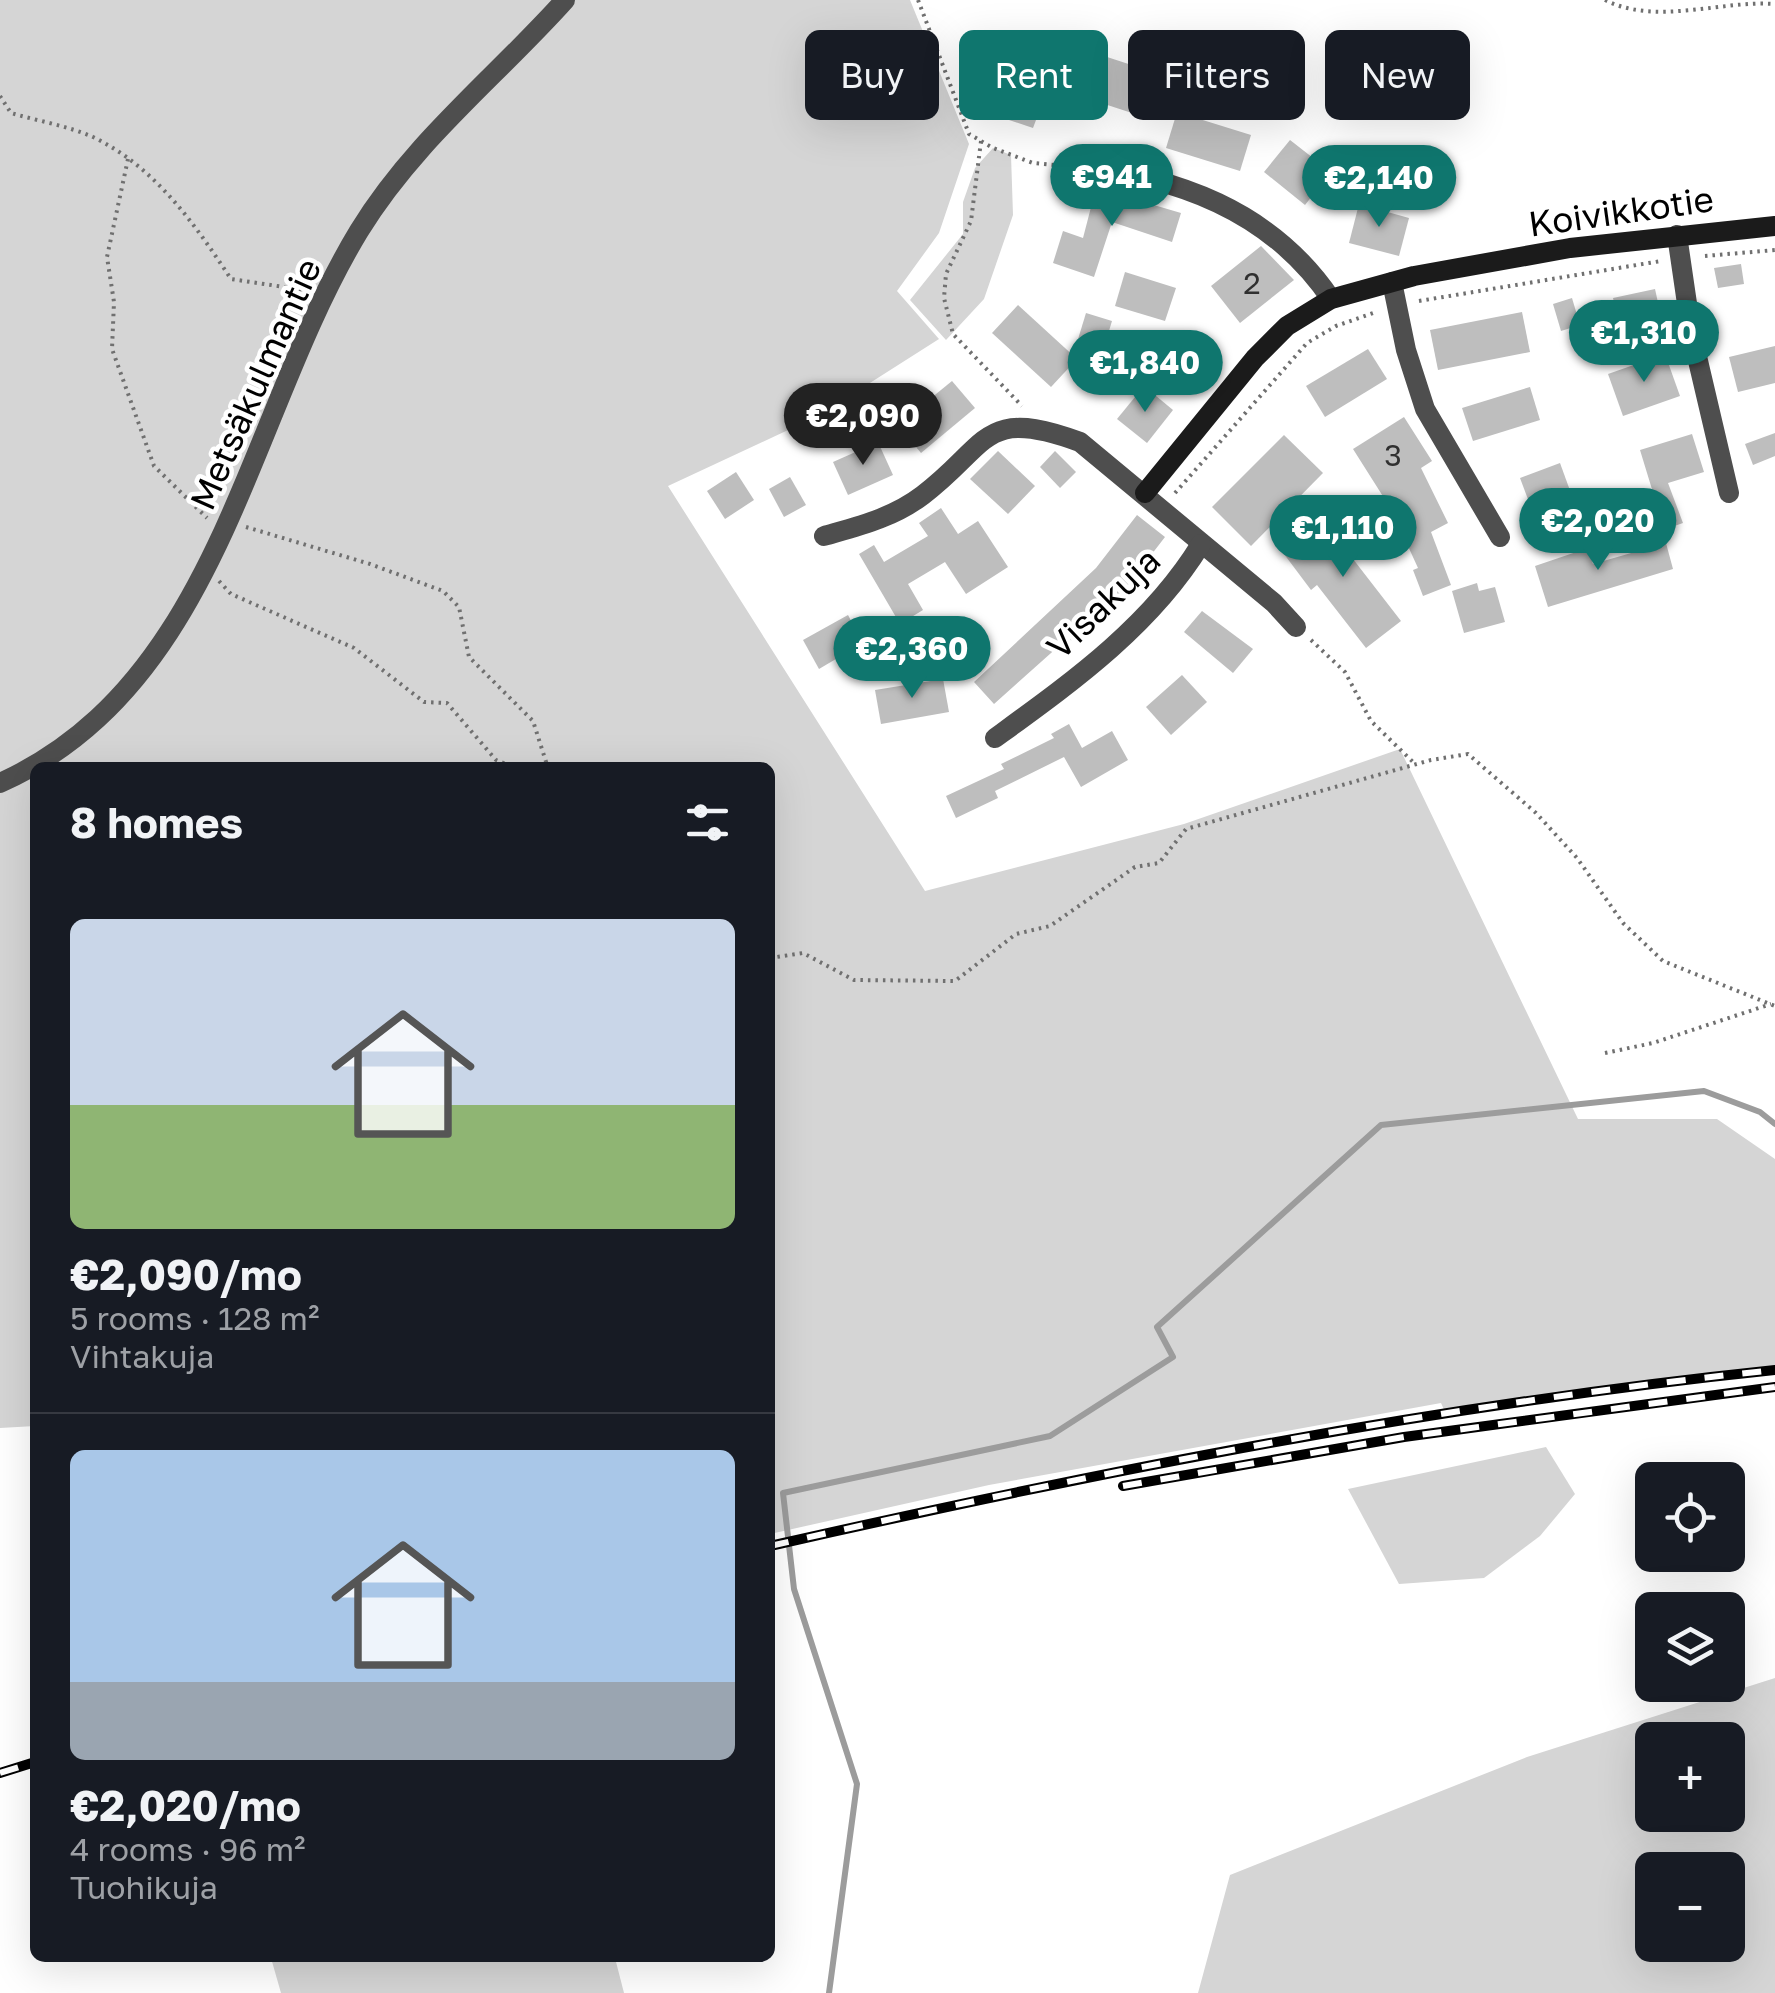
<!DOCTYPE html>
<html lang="en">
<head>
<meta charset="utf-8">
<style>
  :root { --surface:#171b24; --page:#20242c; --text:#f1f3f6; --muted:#9ea1a6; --line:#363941; --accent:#0f766e }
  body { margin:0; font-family:"Golos Text",sans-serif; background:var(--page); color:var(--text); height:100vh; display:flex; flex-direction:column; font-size:38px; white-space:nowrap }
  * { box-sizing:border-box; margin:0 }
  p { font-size:32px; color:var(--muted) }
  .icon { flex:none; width:55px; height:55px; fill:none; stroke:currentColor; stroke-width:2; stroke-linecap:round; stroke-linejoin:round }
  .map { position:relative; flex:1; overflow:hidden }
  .panel { position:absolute; left:30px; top:762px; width:745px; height:1200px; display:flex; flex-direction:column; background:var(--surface); border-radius:15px; box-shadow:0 10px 40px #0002 }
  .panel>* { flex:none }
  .guide { position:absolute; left:805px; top:30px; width:820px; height:90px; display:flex; gap:20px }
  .buttons { position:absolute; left:1635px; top:1462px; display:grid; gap:20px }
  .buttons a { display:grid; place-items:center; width:110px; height:110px; border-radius:15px; background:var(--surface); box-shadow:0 10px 40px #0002; font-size:50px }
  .price { position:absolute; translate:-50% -85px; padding:0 22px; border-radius:35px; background:var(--accent); color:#fff; font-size:32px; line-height:65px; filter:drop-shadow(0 2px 5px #0008) }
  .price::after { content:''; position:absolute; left:50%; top:60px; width:30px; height:22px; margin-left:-15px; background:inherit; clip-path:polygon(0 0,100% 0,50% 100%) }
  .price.active { background:#222; color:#fff }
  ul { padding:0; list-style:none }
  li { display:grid; align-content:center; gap:20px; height:530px; padding:0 40px }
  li+li { border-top:2px solid var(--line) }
  li span { display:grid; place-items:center; height:310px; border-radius:15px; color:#555 }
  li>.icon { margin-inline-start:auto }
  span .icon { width:180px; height:180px; fill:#fffc; stroke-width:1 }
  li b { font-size:42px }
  h2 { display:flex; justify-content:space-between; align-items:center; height:120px; padding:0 40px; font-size:42px }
  .chip { padding:0 35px; border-radius:15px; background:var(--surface); box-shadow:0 10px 40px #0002; font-size:35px; line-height:90px }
  .chip.active { background:var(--accent); color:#fff }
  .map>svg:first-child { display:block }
  .green { fill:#d5d5d5; fill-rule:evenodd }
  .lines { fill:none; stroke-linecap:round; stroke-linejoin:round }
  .stream { stroke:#9c9c9c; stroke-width:6 }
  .building { fill:#bebebe }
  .path { stroke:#707070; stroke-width:4; stroke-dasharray:2.5 5; stroke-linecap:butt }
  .street { stroke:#4e4e4e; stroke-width:20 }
  .secondary { stroke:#1b1b1b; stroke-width:20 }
  .rail-casing { stroke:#000; stroke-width:10 }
  .rail { stroke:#fff; stroke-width:6; stroke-dasharray:19; stroke-linecap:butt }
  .labels { text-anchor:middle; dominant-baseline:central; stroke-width:9; stroke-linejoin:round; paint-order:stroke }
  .number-label { font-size:30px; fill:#303030 }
  .street-label { font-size:35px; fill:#000; stroke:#fff }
</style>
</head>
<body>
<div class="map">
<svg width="1775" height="1993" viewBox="0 0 1775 1993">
  <rect width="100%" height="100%" fill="#fff"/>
  <g class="green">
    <polygon points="0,0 910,0 969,144 939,233 897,291 939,339 818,416 668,486 925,891 1184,824 1400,749 1578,1119 1717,1119 1775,1159 1775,1370 1446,1414 1441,1403 989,1485 770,1534 770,768 35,768 35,1426 0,1428"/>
    <polygon points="993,148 1011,155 1013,215 984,299 946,340 910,300 963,234 963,202 975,168"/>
    <polygon points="1546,1447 1575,1494 1540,1536 1484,1578 1399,1584 1348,1489"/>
    <path d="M1775 1678V1993H1198L1230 1875 1527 1757ZM1728 1740V1815H1652V1740ZM1728 1870V1945H1652V1870Z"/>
    <polygon points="271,1958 615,1958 624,1993 281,1993"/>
  </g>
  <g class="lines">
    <polyline class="stream" points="829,1993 857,1784 794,1589 783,1493 1050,1436 1173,1357 1157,1327 1381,1125 1704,1091 1760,1112 1775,1124"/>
  </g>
  <g class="building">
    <polygon points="1104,56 1150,71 1135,114 1089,99"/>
    <polygon points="999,90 1042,104 1033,128 991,114"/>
    <polygon points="1177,112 1251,135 1240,171 1166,148"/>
    <polygon points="1290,140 1331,172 1305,205 1264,172"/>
    <polygon points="1096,188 1181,213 1172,242 1112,222 1094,277 1053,263 1063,231 1083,238"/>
    <polygon points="1359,204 1409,218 1399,256 1349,243"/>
    <polygon points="1261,246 1294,280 1240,323 1211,286"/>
    <polygon points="1741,264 1744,284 1718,288 1714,268"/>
    <polygon points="1125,272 1176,288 1165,321 1115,306"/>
    <polygon points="1655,289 1662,321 1620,330 1613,298"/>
    <polygon points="1572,298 1580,325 1561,331 1553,304"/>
    <polygon points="1018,305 1077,359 1051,387 992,333"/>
    <polygon points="1522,312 1530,352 1438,370 1430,330"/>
    <polygon points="1086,313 1112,321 1101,357 1075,349"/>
    <polygon points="1775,346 1775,383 1738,392 1729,357"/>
    <polygon points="1368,349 1387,379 1325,417 1306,386"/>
    <polygon points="1133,353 1151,370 1132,390 1114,373"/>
    <polygon points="1665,354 1680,396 1623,416 1608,374"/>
    <polygon points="952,381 975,408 921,453 898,425"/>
    <polygon points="1144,386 1173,410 1147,443 1117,419"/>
    <polygon points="1530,387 1540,420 1473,441 1462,408"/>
    <polygon points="1404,417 1432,461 1421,468 1448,523 1431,532 1451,585 1423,596 1413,570 1418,568 1391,509 1353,449"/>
    <polygon points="1775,433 1775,456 1753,465 1745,444"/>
    <polygon points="1692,434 1704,472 1668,483 1683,523 1660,531 1653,511 1658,509 1640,450"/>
    <polygon points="1284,435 1323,473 1251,546 1212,507"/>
    <polygon points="878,442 893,475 848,495 833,462"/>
    <polygon points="998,451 1035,486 1008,514 970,479"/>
    <polygon points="1055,451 1076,472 1060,488 1040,467"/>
    <polygon points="1560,463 1572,496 1532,510 1520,478"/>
    <polygon points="736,472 754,500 725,519 707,491"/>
    <polygon points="790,477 806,505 784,517 769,489"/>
    <polygon points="941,508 958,534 978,521 1008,567 966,594 945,562 908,584 923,610 900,624 859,554 874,545 884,562 928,536 919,523"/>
    <polygon points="1137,515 1165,537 1121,594 1063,648 1060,645 994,704 974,682 1096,568"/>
    <polygon points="1338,515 1365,550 1353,559 1401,621 1366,648 1317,585 1311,590 1284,554"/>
    <polygon points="1666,543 1673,569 1548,607 1535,566 1588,548 1593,564"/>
    <polygon points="1477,583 1479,591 1495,587 1505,622 1464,633 1452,591"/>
    <polygon points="1202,611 1253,649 1233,673 1184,632"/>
    <polygon points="848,615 863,643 819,669 803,640"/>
    <polygon points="1182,675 1207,702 1171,735 1146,707"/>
    <polygon points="943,679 949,712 881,724 875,690"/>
    <polygon points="1069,724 1082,748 1112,731 1128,760 1081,787 1064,757 995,791 998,798 956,818 946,796 1004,769 1001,764 1054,738 1051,734"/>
  </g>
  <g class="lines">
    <g class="path">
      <polyline points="918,0 969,134 993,148 1033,163 1054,165"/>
      <path d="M1605 0C1656 26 1721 0 1775 4"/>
      <path d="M0 96 11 113C38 121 68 126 93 137 155 167 194 223 231 279L304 290"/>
      <polyline points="981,141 971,221 946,274 944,298 953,334 1022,406"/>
      <polyline points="128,159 107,257 114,302 112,349 154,466 207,518"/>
      <polyline points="1705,256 1775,250"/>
      <polyline points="1419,301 1661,261"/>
      <polyline points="1175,493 1307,343 1336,326 1376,312"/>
      <polyline points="246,527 370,564 443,591 459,607 469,657 533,721 548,768"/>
      <polyline points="219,581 231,594 354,648 424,702 447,703 496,760 516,768"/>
      <polyline points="1311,640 1345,672 1371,721 1415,764"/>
      <polyline points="770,958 803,953 854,980 955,981 1016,934 1050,926 1135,867 1159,863 1186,829 1431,760 1468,754 1536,813 1577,858 1623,923 1663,961 1775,1006"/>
      <polyline points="1605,1053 1653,1043 1771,1004"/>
    </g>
    <g class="street">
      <path d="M1073 166C1175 176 1271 210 1331 299"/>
      <polyline points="1677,235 1691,331 1729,493"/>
      <polyline points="1392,282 1406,350 1425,409 1500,537"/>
      <path d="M824 536C859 526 893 518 923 495 990 444 982 406 1080 442L1274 603 1296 627"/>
      <path d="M995 738C1072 682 1151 626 1201 544"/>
      <path d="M0 783C220 684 246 417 359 231 414 141 496 77 565 0"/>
    </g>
    <polyline class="secondary" points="1145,493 1255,358 1287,326 1331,299 1414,276 1570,248 1775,226"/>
    <g class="rail-casing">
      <g id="rail">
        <polyline points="1123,1486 1404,1437 1775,1387"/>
        <path d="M770 1546C1101 1471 1437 1405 1775 1370"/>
        <polyline points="0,1773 35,1762"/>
      </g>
    </g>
    <use href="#rail" class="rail"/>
  </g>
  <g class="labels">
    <g class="number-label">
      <text x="1252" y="283">2</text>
      <text x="1393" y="455">3</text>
    </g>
    <g class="street-label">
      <text transform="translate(1621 211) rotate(-8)">Koivikkotie</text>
      <text transform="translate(255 384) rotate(-66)">Metsäkulmantie</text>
      <text transform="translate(1103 603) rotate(-44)">Visakuja</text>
    </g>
  </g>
</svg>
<div class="buttons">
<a><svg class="icon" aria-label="locate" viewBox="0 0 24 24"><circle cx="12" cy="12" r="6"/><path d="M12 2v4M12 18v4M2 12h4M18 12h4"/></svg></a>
<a><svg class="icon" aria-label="layers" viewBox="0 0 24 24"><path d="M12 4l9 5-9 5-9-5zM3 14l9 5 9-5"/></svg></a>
<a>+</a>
<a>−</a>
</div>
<b class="price" style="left:1112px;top:229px">€941</b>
<b class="price" style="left:1379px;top:230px">€2,140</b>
<b class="price" style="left:1644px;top:385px">€1,310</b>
<b class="price" style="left:1145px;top:415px">€1,840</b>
<b class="price active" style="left:863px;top:468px">€2,090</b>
<b class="price" style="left:1598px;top:573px">€2,020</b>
<b class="price" style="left:1343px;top:580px">€1,110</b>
<b class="price" style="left:912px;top:701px">€2,360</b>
<div class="guide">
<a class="chip">Buy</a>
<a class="chip active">Rent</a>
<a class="chip">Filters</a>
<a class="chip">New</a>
</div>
<section class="panel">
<h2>8 homes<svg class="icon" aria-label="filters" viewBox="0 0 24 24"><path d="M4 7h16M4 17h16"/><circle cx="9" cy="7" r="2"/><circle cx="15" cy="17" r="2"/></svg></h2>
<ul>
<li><span style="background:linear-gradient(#c9d6e8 60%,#8fb573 0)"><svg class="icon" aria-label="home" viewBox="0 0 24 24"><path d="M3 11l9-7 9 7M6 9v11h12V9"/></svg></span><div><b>€2,090/mo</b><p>5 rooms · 128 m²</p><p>Vihtakuja</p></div></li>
<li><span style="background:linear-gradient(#a9c7e8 75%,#9aa5b1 0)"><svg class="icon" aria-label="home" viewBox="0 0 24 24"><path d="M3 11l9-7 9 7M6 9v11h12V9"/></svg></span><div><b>€2,020/mo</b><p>4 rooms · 96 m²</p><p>Tuohikuja</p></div></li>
</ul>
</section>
</div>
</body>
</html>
